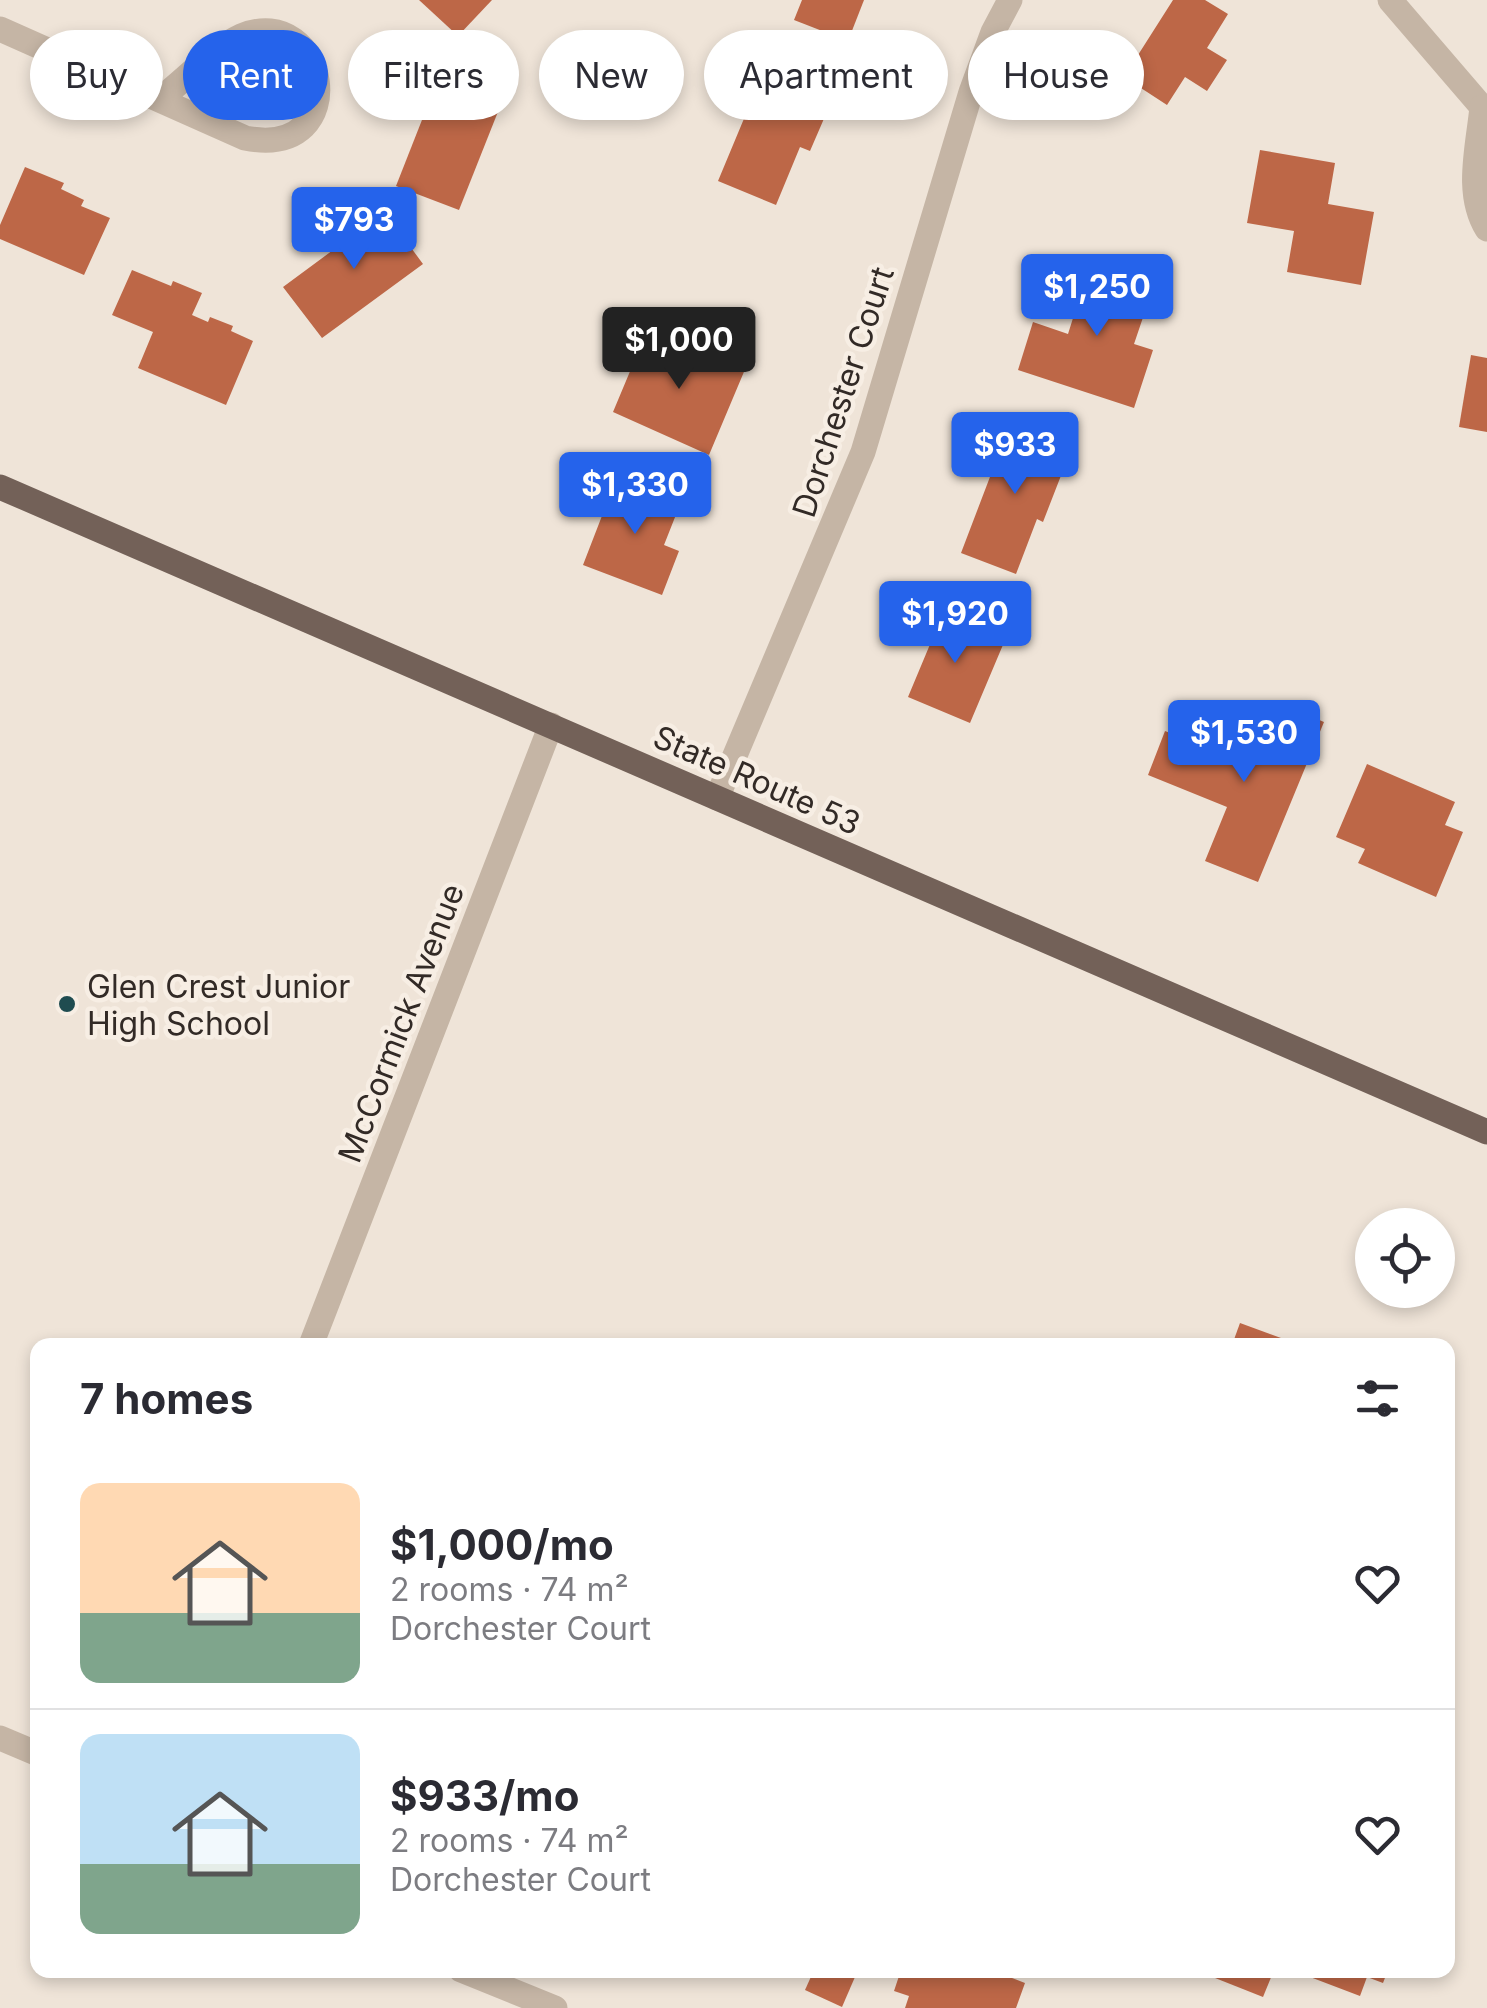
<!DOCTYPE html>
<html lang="en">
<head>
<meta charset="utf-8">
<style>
  :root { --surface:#fff; --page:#f2f2f3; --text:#2b2b33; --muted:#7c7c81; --line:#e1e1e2; --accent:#2563eb }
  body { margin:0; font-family:Inter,sans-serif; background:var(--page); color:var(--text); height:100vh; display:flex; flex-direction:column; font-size:38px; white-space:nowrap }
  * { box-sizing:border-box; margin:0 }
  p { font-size:32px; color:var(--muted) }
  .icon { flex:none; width:55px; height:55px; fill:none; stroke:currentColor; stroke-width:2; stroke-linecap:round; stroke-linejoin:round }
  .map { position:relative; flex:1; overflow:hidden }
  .side { position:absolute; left:30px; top:1338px; width:1425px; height:640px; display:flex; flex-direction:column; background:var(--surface); border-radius:20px; box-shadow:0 5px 15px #0003 }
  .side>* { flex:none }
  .hud { position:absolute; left:30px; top:30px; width:1428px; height:90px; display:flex; gap:20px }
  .controls { position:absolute; left:1355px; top:1208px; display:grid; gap:20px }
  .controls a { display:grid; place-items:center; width:100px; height:100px; border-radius:50%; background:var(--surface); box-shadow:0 5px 15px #0003; font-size:50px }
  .price { position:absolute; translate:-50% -85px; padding:0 22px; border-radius:10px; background:var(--accent); color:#fff; font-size:32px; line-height:65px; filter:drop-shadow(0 2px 5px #0008) }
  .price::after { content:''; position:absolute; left:50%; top:60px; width:30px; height:22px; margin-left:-15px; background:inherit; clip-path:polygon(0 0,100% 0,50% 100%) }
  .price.active { background:#222; color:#fff }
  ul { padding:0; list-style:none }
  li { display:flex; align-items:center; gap:30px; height:250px; padding:0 50px }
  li+li { border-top:2px solid var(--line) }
  li span { display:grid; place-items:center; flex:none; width:280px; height:200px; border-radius:20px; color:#555 }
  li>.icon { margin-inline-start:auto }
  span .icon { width:120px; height:120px; fill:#fffc; stroke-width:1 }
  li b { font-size:42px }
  h2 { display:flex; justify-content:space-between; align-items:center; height:120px; padding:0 50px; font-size:42px }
  .pill { padding:0 35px; border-radius:45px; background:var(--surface); box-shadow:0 5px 15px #0003; font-size:35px; line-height:90px }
  .pill.active { background:var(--accent); color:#fff }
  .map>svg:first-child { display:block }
  .building { fill:#bd6747 }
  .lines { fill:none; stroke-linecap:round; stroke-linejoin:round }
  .minor { stroke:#c5b5a5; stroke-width:25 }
  .major { stroke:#736158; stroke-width:25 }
  .poi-dot { fill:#1f4c50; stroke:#f7eee4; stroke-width:4 }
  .labels { text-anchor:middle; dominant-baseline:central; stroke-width:9; stroke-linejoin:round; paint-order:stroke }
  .street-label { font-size:32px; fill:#322a26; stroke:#f7eee4 }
  .poi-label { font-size:32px; fill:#322a26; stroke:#f7eee4; text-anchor:start }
</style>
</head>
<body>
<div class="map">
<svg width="1487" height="2008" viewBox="0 0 1487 2008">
  <rect width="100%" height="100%" fill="#efe4d8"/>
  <g class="building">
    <polygon points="419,0 492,0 458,36"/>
    <polygon points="802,0 864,0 848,41 794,20"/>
    <polygon points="1173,0 1205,0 1228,14 1207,48 1227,60 1207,91 1185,77 1167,105 1124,77"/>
    <polygon points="444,64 507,89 459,210 396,186"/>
    <polygon points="758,85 826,114 810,151 800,147 776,205 718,181"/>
    <polygon points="1260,150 1335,163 1328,204 1374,212 1361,285 1287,272 1294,231 1247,223"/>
    <polygon points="25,167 64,183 61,189 84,200 81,206 110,218 84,275 0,239 0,225"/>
    <polygon points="378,203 423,264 322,338 283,287 348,239 341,230"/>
    <polygon points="1091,261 1155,282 1134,344 1153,350 1134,408 1018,370 1033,322 1068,334"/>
    <polygon points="132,270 171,286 173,281 202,293 192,315 208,322 210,317 233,326 231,331 253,341 226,405 138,368 153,332 112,315"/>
    <polygon points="649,326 683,341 677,354 702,365 708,351 746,367 709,455 613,412"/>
    <polygon points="1471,355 1487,358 1487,432 1459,427"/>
    <polygon points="1018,418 1062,434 1050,468 1062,473 1043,522 1037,519 1016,574 961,553 1001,448 1006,450"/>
    <polygon points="617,477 681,502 664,545 679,551 662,595 583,565"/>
    <polygon points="934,610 1005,640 970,723 908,697 931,642 922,639"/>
    <polygon points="1274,701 1324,722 1258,882 1205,861 1227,807 1148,775 1165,731 1248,764"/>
    <polygon points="1367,764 1455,802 1445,825 1463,832 1436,897 1358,863 1365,849 1336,837"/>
    <polygon points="1240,1323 1292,1342 1291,1345 1232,1345"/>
    <polygon points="814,1970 858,1970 842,2007 805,1990"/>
    <polygon points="901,1970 991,1970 1025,1983 1016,2008 905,2008 909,1996 894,1991"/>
    <polygon points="1207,1970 1274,1970 1263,1997 1205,1974"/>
    <polygon points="1313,1970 1388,1970 1383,1983 1367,1977 1360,1996 1310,1977"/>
  </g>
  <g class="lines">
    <g class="minor">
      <polyline points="1390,0 1482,107 1487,108"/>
      <path d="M0 29 245 138C357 160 327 0 241 36 213 49 186 79 161 98"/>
      <path d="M1482 107C1478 148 1465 193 1487 229"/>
      <polyline points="717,798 863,452 971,92 993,32 1010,0"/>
      <polyline points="311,1345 551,725"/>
      <polyline points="0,1738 38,1754"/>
      <polyline points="461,1970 555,2008"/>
    </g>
    <polyline class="major" points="0,487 1487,1132"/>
  </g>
  <circle class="poi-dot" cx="67" cy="1004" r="10"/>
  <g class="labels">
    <g class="street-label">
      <text transform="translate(843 392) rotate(-72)">Dorchester Court</text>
      <text transform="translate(757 780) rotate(24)">State Route 53</text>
      <text transform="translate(401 1023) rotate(-69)">McCormick Avenue</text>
    </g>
    <g class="poi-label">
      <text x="87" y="986">Glen Crest Junior<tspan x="87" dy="37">High School</tspan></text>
    </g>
  </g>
</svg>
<div class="controls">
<a><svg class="icon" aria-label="locate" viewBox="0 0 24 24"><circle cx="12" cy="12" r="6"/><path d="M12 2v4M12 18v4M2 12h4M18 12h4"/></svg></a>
</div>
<b class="price" style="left:354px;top:272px">$793</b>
<b class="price" style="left:1097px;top:339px">$1,250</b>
<b class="price active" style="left:679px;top:392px">$1,000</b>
<b class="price" style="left:1015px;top:497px">$933</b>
<b class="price" style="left:635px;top:537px">$1,330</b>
<b class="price" style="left:955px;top:666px">$1,920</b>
<b class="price" style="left:1244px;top:785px">$1,530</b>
<div class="hud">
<a class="pill">Buy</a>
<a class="pill active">Rent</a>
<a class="pill">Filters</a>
<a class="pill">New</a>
<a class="pill">Apartment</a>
<a class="pill">House</a>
</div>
<section class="side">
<h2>7 homes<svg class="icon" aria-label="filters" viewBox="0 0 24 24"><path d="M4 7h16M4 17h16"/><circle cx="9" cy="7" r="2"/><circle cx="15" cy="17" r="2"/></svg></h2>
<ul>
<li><span style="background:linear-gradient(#ffd9b3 65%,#7fa58c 0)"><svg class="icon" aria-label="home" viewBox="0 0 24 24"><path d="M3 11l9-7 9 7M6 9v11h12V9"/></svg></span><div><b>$1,000/mo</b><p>2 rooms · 74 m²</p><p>Dorchester Court</p></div><svg class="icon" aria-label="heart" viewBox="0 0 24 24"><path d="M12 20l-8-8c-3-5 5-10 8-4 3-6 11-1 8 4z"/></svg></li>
<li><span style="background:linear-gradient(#bfe0f5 65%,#7fa58c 0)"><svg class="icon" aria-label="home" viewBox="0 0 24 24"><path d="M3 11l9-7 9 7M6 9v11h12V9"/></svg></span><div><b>$933/mo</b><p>2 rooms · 74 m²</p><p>Dorchester Court</p></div><svg class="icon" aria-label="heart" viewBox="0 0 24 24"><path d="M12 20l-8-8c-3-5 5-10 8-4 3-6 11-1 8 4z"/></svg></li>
</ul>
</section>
</div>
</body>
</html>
